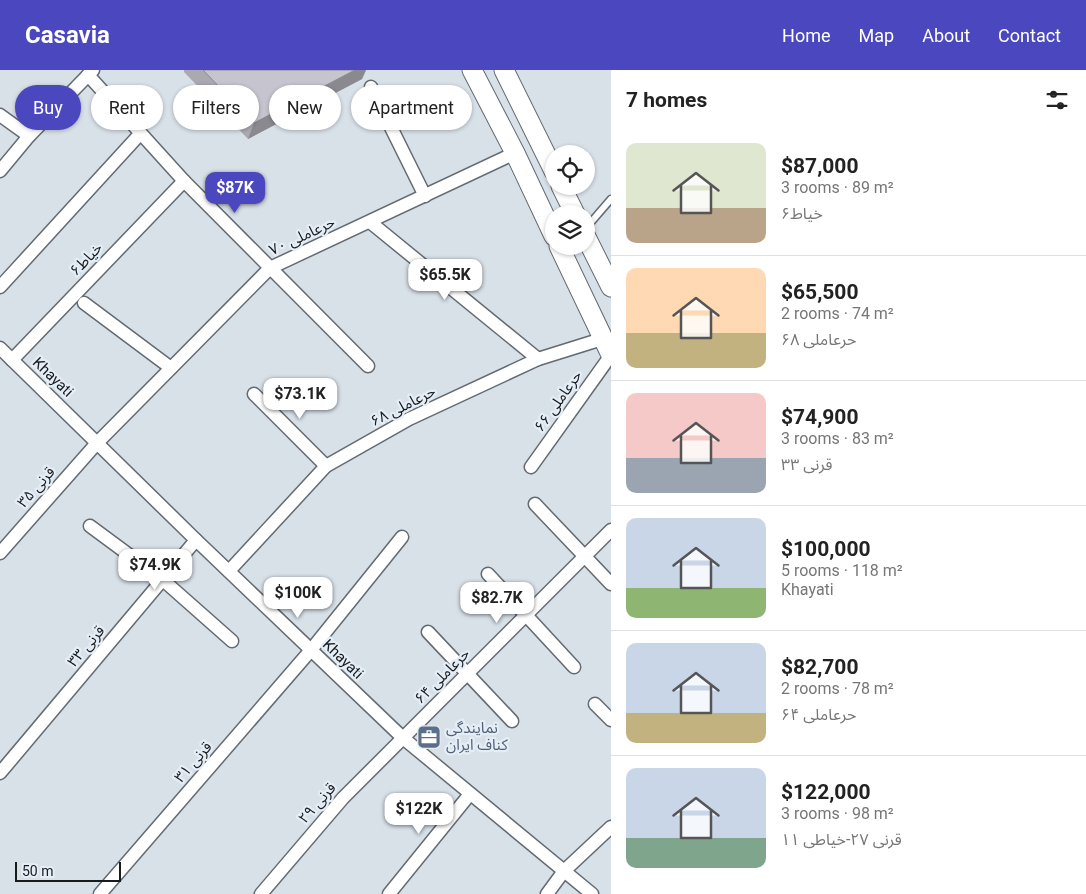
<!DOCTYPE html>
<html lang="en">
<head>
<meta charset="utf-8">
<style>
  :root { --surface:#fff; --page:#f2f2f2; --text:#222; --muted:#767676; --line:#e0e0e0; --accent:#4b47be }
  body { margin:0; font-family:Roboto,"Noto Sans Arabic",sans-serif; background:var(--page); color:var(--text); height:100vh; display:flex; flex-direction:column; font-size:19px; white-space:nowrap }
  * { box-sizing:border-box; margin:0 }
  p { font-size:16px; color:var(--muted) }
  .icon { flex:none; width:28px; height:28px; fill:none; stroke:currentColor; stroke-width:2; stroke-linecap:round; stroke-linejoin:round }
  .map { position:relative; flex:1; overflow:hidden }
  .drawer { display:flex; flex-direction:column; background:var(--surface); width:475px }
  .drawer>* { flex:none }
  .banner { position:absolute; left:15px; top:15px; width:475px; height:45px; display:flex; gap:10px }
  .buttons { position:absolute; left:545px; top:75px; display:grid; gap:10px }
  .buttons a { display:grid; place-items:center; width:50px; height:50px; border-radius:50%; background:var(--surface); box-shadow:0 1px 4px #0004; font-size:25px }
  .scale { position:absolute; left:15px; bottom:12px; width:106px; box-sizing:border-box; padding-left:5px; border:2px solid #181b1e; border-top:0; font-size:14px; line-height:18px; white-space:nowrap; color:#181b1e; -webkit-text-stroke:4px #e5eef6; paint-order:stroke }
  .price { position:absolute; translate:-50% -42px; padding:0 11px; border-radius:10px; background:#fff; color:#222; font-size:16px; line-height:32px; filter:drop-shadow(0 1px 2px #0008) }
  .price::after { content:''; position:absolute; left:50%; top:30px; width:15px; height:11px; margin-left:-8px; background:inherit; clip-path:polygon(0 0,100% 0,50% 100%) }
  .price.on { background:var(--accent); color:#fff }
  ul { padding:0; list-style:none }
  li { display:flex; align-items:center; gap:15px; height:125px; padding:0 15px }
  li+li { border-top:1px solid var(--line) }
  li span { display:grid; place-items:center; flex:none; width:140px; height:100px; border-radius:10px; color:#555 }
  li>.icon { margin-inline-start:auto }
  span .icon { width:60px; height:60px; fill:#fffc; stroke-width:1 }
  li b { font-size:21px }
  h2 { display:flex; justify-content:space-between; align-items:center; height:60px; padding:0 15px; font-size:21px }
  .chip { padding:0 18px; border-radius:22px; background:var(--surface); box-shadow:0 1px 4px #0004; font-size:18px; line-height:45px }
  .chip.on { background:var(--accent); color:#fff }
  header { display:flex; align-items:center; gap:30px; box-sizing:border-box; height:70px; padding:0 25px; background:var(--accent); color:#fff }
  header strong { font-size:24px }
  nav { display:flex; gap:28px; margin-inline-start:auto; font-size:18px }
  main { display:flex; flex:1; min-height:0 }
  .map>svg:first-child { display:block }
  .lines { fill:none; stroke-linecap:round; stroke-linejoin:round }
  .service-casing { stroke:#636a71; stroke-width:9 }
  .minor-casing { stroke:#636a71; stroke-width:15 }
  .secondary-casing { stroke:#636a71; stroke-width:21 }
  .service { stroke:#fff; stroke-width:6 }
  .minor { stroke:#fff; stroke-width:12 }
  .secondary { stroke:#fff; stroke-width:19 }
  .wall { fill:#aaa9b1 }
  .shaded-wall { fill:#8b8990 }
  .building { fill:#c6c4ce; stroke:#8b8990 }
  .labels { text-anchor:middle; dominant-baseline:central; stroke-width:4.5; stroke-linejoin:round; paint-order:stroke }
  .street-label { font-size:15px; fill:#181b1e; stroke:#e5eef6 }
  .service-label { font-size:15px; fill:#4e5e75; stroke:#e5eef6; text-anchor:start }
</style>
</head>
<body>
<header>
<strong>Casavia</strong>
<nav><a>Home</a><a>Map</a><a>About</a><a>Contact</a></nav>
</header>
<main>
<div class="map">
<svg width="611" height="824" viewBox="0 0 611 824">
  <rect width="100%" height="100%" fill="#d8e0e8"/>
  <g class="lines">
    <g class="service-casing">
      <polyline id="service" points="586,158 611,129"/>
    </g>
    <g class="minor-casing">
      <g id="minor">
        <polyline points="88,5 184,111 368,296"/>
        <polyline points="371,17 425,126"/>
        <polyline points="0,45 29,66"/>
        <polyline points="0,101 29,66 93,0"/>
        <polyline points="370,152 538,289"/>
        <polyline points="0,217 140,64"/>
        <polyline points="84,233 171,298"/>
        <polyline points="0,278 196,470 403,668 592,824"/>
        <polyline points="12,290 184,111"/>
        <polyline points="254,324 326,396"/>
        <polyline points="531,397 611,285"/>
        <polyline points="535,434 611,514"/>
        <polyline points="90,456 163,510 232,571"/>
        <polyline points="0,483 97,373 270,198 515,83"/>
        <polyline points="229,501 326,396 409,349 538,289 602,269"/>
        <polyline points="488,504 574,597"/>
        <polyline points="428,562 512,651"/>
        <polyline points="595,634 611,650"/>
        <polyline points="0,703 196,470"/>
        <polyline points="100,824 311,580 402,467"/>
        <polyline points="261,824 343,728 611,460"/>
        <polyline points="389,824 470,724"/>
        <polyline points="547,824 564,801 611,757"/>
      </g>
    </g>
    <g class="secondary-casing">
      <g id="secondary">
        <polyline points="472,0 515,83 554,166"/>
        <polyline points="504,0 554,101"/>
        <polyline points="561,116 575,144"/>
        <polyline points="586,167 611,217"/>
        <polyline points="559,176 611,285"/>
      </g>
    </g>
    <use href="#service" class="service"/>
    <use href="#minor" class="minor"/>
    <use href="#secondary" class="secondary"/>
  </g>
  <polygon class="wall" points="184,0 366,0 362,9 248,69 184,2"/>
  <polygon class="shaded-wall" points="355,0 366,0 362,9 248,69 254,53"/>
  <polygon class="building" points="203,0 355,0 254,53"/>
  <defs>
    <g id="office-square" transform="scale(1.25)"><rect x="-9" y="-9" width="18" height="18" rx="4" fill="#5c6f8a" stroke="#e5eef6"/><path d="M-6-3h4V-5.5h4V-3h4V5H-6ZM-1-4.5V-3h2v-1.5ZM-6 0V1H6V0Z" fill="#fff"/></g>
  </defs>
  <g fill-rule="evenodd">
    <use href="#office-square" x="429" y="667"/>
  </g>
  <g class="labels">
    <g class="street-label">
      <text transform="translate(302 166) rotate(-25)">حرعاملی ۷۰</text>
      <text transform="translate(86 189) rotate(-46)">خیاط۶</text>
      <text transform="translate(53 307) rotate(44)">Khayati</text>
      <text transform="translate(558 331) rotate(-55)">حرعاملی ۶۶</text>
      <text transform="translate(403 336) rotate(-27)">حرعاملی ۶۸</text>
      <text transform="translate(36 417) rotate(-49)">قرنی ۳۵</text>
      <text transform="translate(86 576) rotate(-50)">قرنی ۳۳</text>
      <text transform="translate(343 589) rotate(44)">Khayati</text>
      <text transform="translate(442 606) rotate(-45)">حرعاملی ۶۴</text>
      <text transform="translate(193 692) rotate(-49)">قرنی ۳۱</text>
      <text transform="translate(317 733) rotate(-49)">قرنی ۲۹</text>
    </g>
    <g class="service-label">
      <text x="446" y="658">نمایندگی<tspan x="446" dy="17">کناف ایران</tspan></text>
    </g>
  </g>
</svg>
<div class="buttons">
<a><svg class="icon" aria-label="locate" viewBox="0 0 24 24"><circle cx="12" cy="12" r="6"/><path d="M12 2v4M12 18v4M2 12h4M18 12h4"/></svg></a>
<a><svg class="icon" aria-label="layers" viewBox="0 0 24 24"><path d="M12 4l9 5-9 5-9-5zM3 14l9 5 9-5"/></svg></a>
</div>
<div class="scale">50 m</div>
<b class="price on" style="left:235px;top:144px">$87K</b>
<b class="price" style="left:445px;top:231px">$65.5K</b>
<b class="price" style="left:300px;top:350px">$73.1K</b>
<b class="price" style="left:155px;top:521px">$74.9K</b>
<b class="price" style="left:298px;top:549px">$100K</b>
<b class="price" style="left:497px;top:554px">$82.7K</b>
<b class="price" style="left:419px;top:765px">$122K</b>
<div class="banner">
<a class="chip on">Buy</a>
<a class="chip">Rent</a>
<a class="chip">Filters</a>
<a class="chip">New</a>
<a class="chip">Apartment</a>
</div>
</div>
<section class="drawer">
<h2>7 homes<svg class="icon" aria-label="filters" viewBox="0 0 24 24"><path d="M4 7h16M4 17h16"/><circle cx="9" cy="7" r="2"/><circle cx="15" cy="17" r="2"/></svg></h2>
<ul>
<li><span style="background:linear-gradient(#dfe7d0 65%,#b9a48a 0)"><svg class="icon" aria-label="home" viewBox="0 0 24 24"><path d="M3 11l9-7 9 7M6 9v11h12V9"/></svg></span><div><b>$87,000</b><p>3 rooms · 89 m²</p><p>خیاط۶</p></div></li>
<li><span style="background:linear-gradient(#ffd9b3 65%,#c2b280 0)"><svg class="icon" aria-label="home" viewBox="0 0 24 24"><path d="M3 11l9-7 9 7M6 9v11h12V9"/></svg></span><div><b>$65,500</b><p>2 rooms · 74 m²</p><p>حرعاملی ۶۸</p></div></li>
<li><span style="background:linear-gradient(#f6c9c9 65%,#9aa5b1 0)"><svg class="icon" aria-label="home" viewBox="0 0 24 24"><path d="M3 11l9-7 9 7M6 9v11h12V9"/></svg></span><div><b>$74,900</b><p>3 rooms · 83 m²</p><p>قرنی ۳۳</p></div></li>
<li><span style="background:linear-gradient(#c9d6e8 70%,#8fb573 0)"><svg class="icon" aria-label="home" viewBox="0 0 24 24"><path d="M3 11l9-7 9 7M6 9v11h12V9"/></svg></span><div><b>$100,000</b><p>5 rooms · 118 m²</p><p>Khayati</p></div></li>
<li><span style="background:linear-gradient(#c9d6e8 70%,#c2b280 0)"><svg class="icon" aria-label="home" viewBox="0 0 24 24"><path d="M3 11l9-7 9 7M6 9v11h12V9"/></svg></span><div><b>$82,700</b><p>2 rooms · 78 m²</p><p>حرعاملی ۶۴</p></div></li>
<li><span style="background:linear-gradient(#c9d6e8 70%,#7fa58c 0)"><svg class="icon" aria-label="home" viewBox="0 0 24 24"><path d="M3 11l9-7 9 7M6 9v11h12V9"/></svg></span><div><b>$122,000</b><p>3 rooms · 98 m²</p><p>قرنی ۲۷-خیاطی ۱۱</p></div></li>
</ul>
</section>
</main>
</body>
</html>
